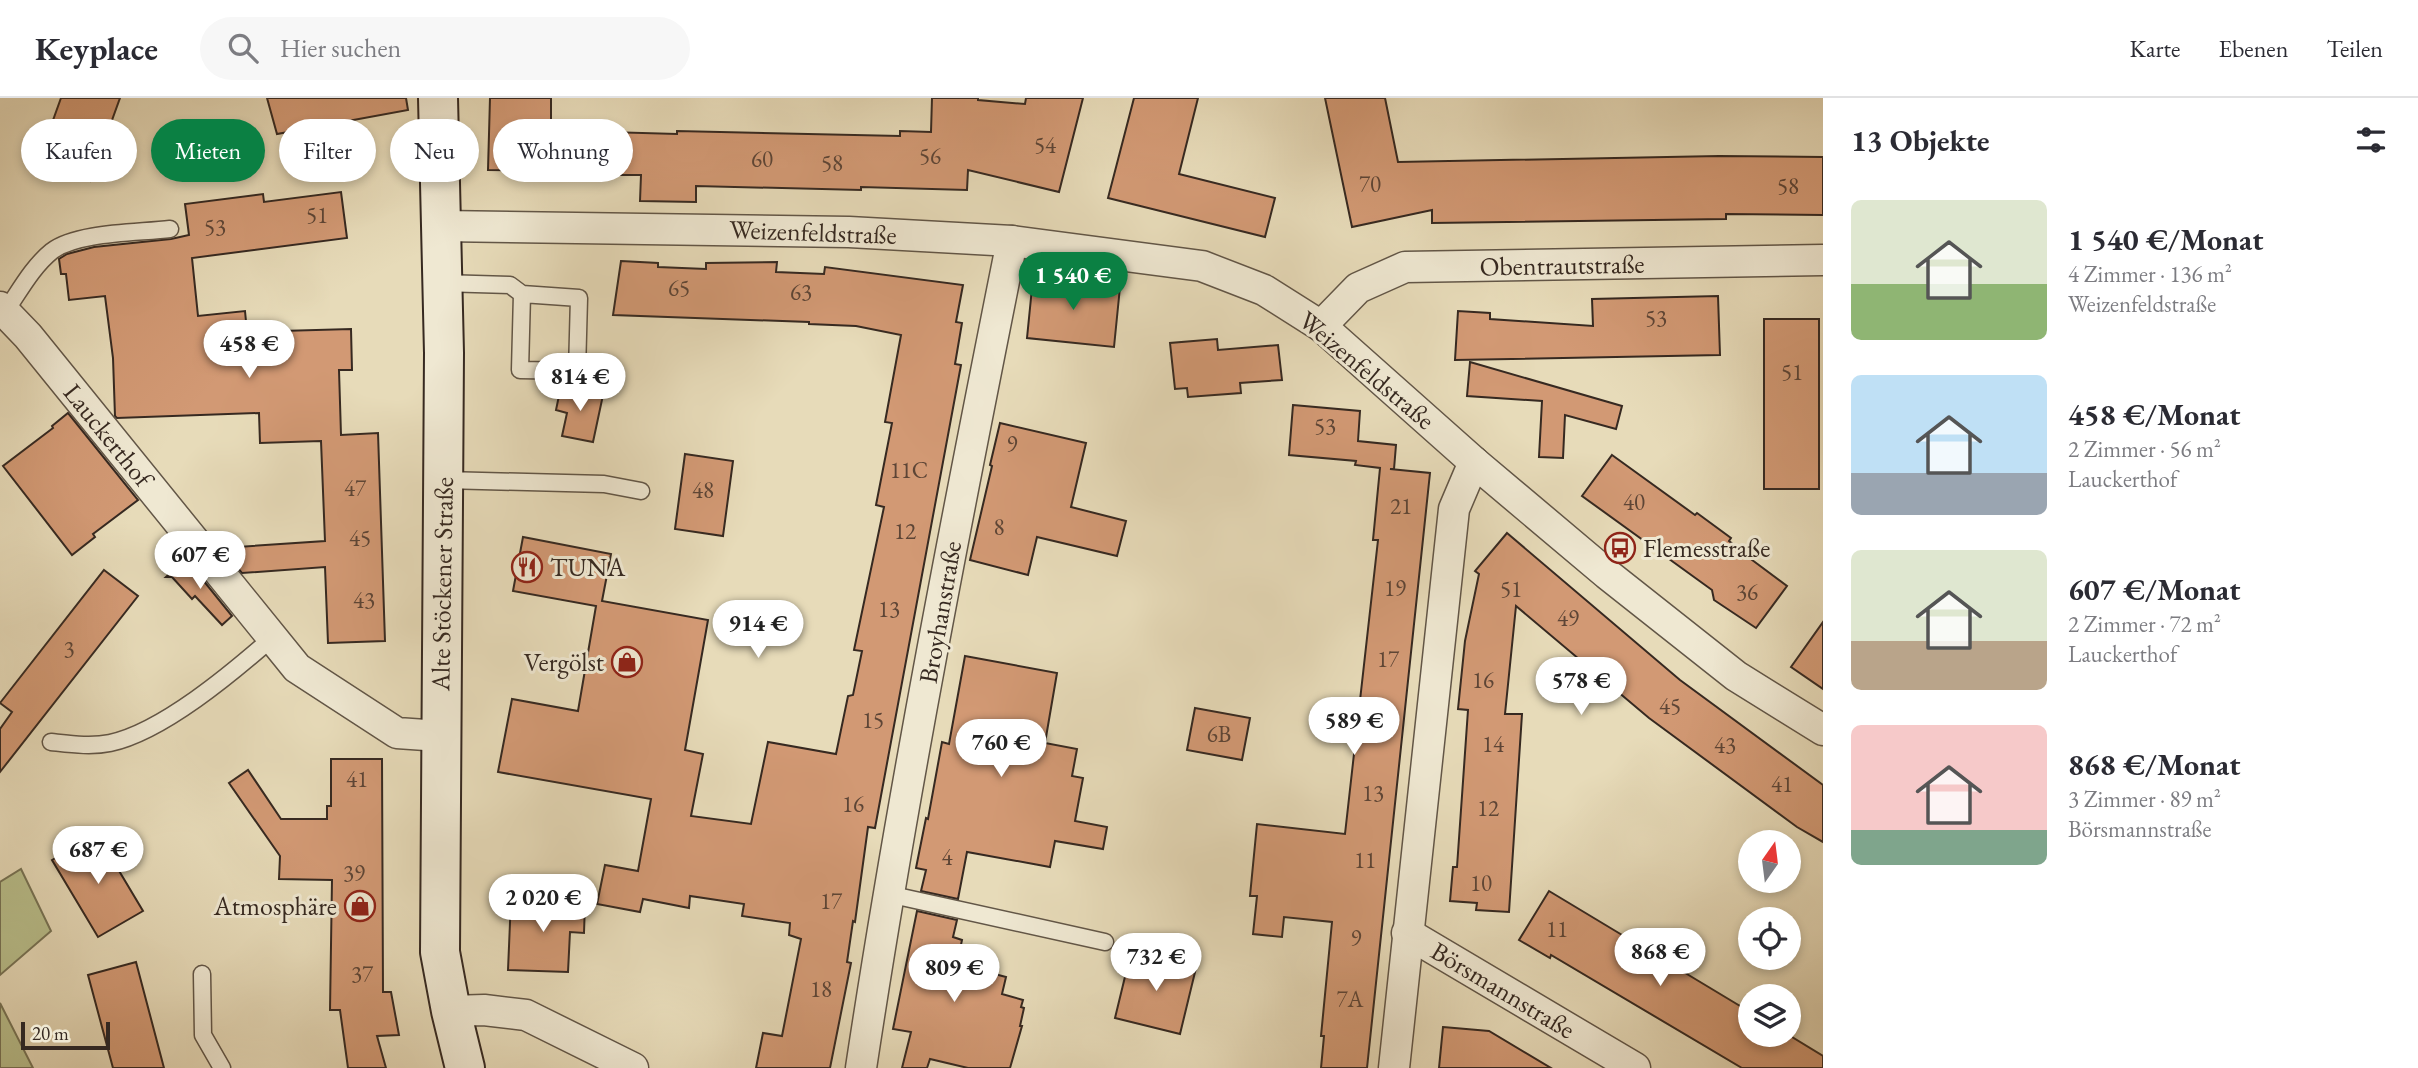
<!DOCTYPE html>
<html lang="de">
<head>
<meta charset="utf-8">
<style>
  :root { --surface:#fff; --page:#f7f7f7; --text:#2b2b33; --muted:#7c7c81; --line:#e1e1e2; --accent:#0b8043 }
  body { margin:0; font-family:"EB Garamond",serif; background:var(--page); color:var(--text); height:100vh; display:flex; flex-direction:column; font-size:26px; white-space:nowrap }
  * { box-sizing:border-box; margin:0 }
  p { font-size:23px; color:var(--muted) }
  .icon { flex:none; width:38px; height:38px; fill:none; stroke:currentColor; stroke-width:2; stroke-linecap:round; stroke-linejoin:round }
  .map { position:relative; flex:1; overflow:hidden }
  .panel { display:flex; flex-direction:column; background:var(--surface); width:595px }
  .panel>* { flex:none }
  .guide { position:absolute; left:21px; top:21px; width:665px; height:63px; display:flex; gap:14px }
  .needle { width:46px; rotate:14deg }
  .tools { position:absolute; left:1738px; top:732px; display:grid; gap:14px }
  .tools a { display:grid; place-items:center; width:63px; height:63px; border-radius:50%; background:var(--surface); box-shadow:0 4px 10px #0003; font-size:35px }
  .scale { position:absolute; left:21px; bottom:18px; width:89px; box-sizing:border-box; padding-left:7px; border:4px solid #362921; border-top:0; font-size:19px; line-height:24px; white-space:nowrap; color:#362921; -webkit-text-stroke:5px #efe8d2; paint-order:stroke }
  .price { position:absolute; translate:-50% -60px; padding:0 16px; border-radius:24px; background:#fff; color:#222; font-size:23px; line-height:46px; filter:drop-shadow(0 2px 4px #0008) }
  .price::after { content:''; position:absolute; left:50%; top:42px; width:21px; height:16px; margin-left:-10px; background:inherit; clip-path:polygon(0 0,100% 0,50% 100%) }
  .price.current { background:var(--accent); color:#fff }
  ul { padding:0; list-style:none }
  li { display:flex; align-items:center; gap:21px; height:175px; padding:0 28px }
  li span { display:grid; place-items:center; flex:none; width:196px; height:140px; border-radius:10px; color:#555 }
  li>.icon { margin-inline-start:auto }
  span .icon { width:84px; height:84px; fill:#fffc; stroke-width:1 }
  li b { font-size:30px }
  h2 { display:flex; justify-content:space-between; align-items:center; height:84px; padding:0 28px; font-size:30px }
  .tag { padding:0 24px; border-radius:32px; background:var(--surface); box-shadow:0 4px 10px #0003; font-size:24px; line-height:63px }
  .tag.current { background:var(--accent); color:#fff }
  header { display:flex; align-items:center; gap:42px; box-sizing:border-box; height:98px; padding:0 35px; background:var(--surface); border-bottom:2px solid var(--line) }
  header strong { font-size:33px }
  nav { display:flex; gap:38px; margin-inline-start:auto; font-size:24px }
  .search { width:490px; height:63px; background:var(--page); display:flex; align-items:center; gap:18px; box-sizing:border-box; padding:0 24px; border-radius:38px; color:var(--muted); font-size:26px }
  main { display:flex; flex:1; min-height:0 }
  .map>svg:first-child { display:block }
  .green { fill:#b9bf8c; stroke:#787456; stroke-width:2 }
  .building { fill:#d29974; stroke:#362921; stroke-width:2 }
  .lines { fill:none; stroke-linecap:round; stroke-linejoin:round }
  .lane-casing { stroke:#625647; stroke-width:19 }
  .street-casing { stroke:#625647; stroke-width:33 }
  .secondary-casing { stroke:#362921; stroke-width:42 }
  .lane { stroke:#efe8d2; stroke-width:16 }
  .street { stroke:#efe8d2; stroke-width:30 }
  .secondary { stroke:#efe8d2; stroke-width:38 }
  .labels { text-anchor:middle; dominant-baseline:central; stroke-width:6; stroke-linejoin:round; paint-order:stroke }
  .number-label { font-size:23px; fill:#5d4536 }
  .street-label { font-size:26px; fill:#362921; stroke:#efe8d2 }
  .poi-label { font-size:26px; fill:#362921; stroke:#efe8d2; text-anchor:start }
</style>
</head>
<body>
<header>
<strong>Keyplace</strong>
<div class="search"><svg class="icon" aria-label="search" viewBox="0 0 24 24"><circle cx="10" cy="10" r="6"/><path d="M15 15l6 6"/></svg>Hier suchen</div>
<nav><a>Karte</a><a>Ebenen</a><a>Teilen</a></nav>
</header>
<main>
<div class="map">
<svg width="1823" height="970" viewBox="0 0 1823 970">
  <rect width="100%" height="100%" fill="#e7dbb9"/>
  <filter id="stains"><feTurbulence type="fractalNoise" baseFrequency=".00286" numOctaves="4"/><feColorMatrix values="0 0 0 0 .2 0 0 0 0 .09 0 0 0 0 .02 0 0 0 .5 -.17"/></filter>
  <radialGradient id="worn" r=".72"><stop offset=".6" stop-color="#630" stop-opacity="0"/><stop offset="1" stop-color="#630" stop-opacity=".3"/></radialGradient>
  <g class="green">
    <polygon points="21,771 51,833 0,877 0,784"/>
    <polygon points="0,905 33,970 0,970"/>
  </g>
  <g class="building">
    <polygon points="61,0 120,0 90,83 38,64"/>
    <polygon points="267,0 406,0 408,12 277,36"/>
    <polygon points="490,0 551,0 551,50 608,50 608,34 677,36 677,33 900,38 900,33 931,34 932,0 978,0 978,2 1025,6 1026,0 1083,0 1059,94 968,72 967,92 861,89 861,92 696,88 696,104 640,103 641,77 608,77 608,73 488,72"/>
    <polygon points="1134,0 1198,0 1179,76 1275,100 1265,139 1108,100"/>
    <polygon points="1325,0 1385,0 1398,64 1719,58 1823,59 1823,117 1726,116 1726,121 1432,125 1432,112 1352,129"/>
    <polygon points="341,94 347,140 192,160 198,218 245,213 247,234 351,231 352,272 339,272 341,337 378,335 385,543 328,545 325,469 242,475 222,450 325,443 321,343 260,345 259,315 117,320 115,318 113,260 105,198 69,202 66,176 61,176 59,161 67,156 94,149 171,141 189,137 185,106 263,96 264,104"/>
    <polygon points="621,163 658,165 658,169 706,171 706,165 777,164 776,174 824,176 825,169 963,187 956,224 962,225 955,266 961,267 875,730 868,729 855,824 853,823 847,864 851,865 830,970 756,970 763,935 782,938 801,841 789,837 790,825 742,818 744,806 690,798 689,810 643,801 640,814 597,806 605,767 638,773 651,701 498,674 512,601 578,613 596,508 513,493 523,439 611,456 602,503 708,522 685,652 703,656 691,718 751,726 768,644 836,656 848,598 853,597 862,553 854,552 884,409 876,407 892,325 885,324 901,237 856,228 809,226 809,224 613,217"/>
    <polygon points="1033,180 1120,189 1114,249 1027,240"/>
    <polygon points="1718,198 1720,257 1455,262 1458,213 1490,215 1490,221 1593,228 1592,201"/>
    <rect x="1764" y="221" width="55" height="170"/>
    <polygon points="1217,241 1218,252 1278,247 1282,282 1240,285 1241,295 1188,299 1187,290 1175,291 1170,245"/>
    <polygon points="1470,264 1622,308 1616,331 1565,317 1563,360 1539,359 1542,303 1467,298"/>
    <polygon points="561,288 603,297 593,344 562,338 567,315 556,312"/>
    <polygon points="1293,307 1360,313 1358,343 1396,347 1394,371 1390,371 1430,375 1367,970 1321,970 1324,938 1321,938 1332,824 1284,819 1282,839 1253,836 1257,798 1250,798 1257,726 1345,736 1378,442 1373,442 1380,370 1355,367 1356,363 1289,357"/>
    <polygon points="68,315 138,402 93,436 95,439 72,457 3,368 53,330 52,328"/>
    <polygon points="1000,325 1086,345 1071,409 1126,423 1117,458 1037,439 1028,477 970,462 992,368 990,367"/>
    <polygon points="685,356 733,363 723,438 675,431"/>
    <polygon points="1612,357 1695,417 1697,415 1731,440 1729,443 1741,452 1740,453 1787,488 1756,530 1714,502 1712,492 1582,398"/>
    <polygon points="1507,435 1680,582 1823,687 1823,744 1797,729 1649,620 1516,508 1505,616 1522,616 1509,814 1476,812 1477,805 1450,803 1453,769 1457,769 1468,612 1458,611 1465,543 1479,476 1475,473"/>
    <polygon points="186,461 232,518 222,527 195,498 192,501 172,479 166,479"/>
    <polygon points="104,472 138,498 0,674 0,631 12,614 0,605"/>
    <polygon points="1823,524 1823,591 1791,569"/>
    <polygon points="965,558 1057,575 1045,645 1077,651 1072,678 1083,680 1075,723 1107,729 1103,751 1055,743 1050,769 967,754 958,801 921,793 926,772 916,770 926,720 928,721 942,644 949,646"/>
    <polygon points="1195,610 1250,620 1242,662 1187,652"/>
    <polygon points="331,661 382,661 383,894 391,894 399,937 377,938 386,970 348,970 340,912 330,912 332,782 279,781 280,758 229,685 248,672 281,721 327,721 327,708 331,708"/>
    <polygon points="97,736 143,813 98,839 52,762"/>
    <polygon points="1549,793 1750,914 1750,936 1787,936 1823,958 1823,970 1742,970 1551,857 1550,860 1519,842"/>
    <polygon points="511,801 585,804 584,835 570,834 568,874 508,872"/>
    <polygon points="917,813 957,822 953,839 962,842 957,866 1006,879 1002,896 1023,902 1021,909 1024,910 1020,928 1022,928 1010,970 968,970 930,961 927,970 902,970 911,934 893,931"/>
    <polygon points="1131,854 1196,870 1180,936 1115,920"/>
    <polygon points="136,864 164,970 113,970 88,877"/>
    <polygon points="1443,929 1489,933 1551,970 1439,970"/>
  </g>
  <g class="lines">
    <g class="lane-casing">
      <g id="lane">
        <polyline points="441,185 510,187 522,196 579,200 577,273 520,272 522,196"/>
        <path d="M5 214C19 194 32 169 52 153 77 134 137 135 170 131"/>
        <polyline points="444,382 604,386 641,393"/>
        <path d="M51 644C70 646 91 649 110 645 162 634 232 575 272 540"/>
        <polyline points="888,796 1105,844"/>
        <polyline points="202,876 203,937 222,970"/>
      </g>
    </g>
    <g class="street-casing">
      <g id="street">
        <polyline points="441,128 849,134 1012,143 1202,168 1264,192 1321,228 1474,364 1607,476 1736,578 1823,632"/>
        <polyline points="0,209 28,238 297,570 397,635 440,638"/>
        <polyline points="1321,228 1358,190 1405,169 1823,162"/>
        <polyline points="1407,835 1635,970"/>
        <polyline points="451,913 484,912 526,917 633,970"/>
        <path d="M861 970C903 693 957 418 1012 143"/>
        <polyline points="1394,970 1454,411 1474,364"/>
      </g>
    </g>
    <g class="secondary-casing">
      <polyline id="secondary" points="438,0 444,255 440,854 451,913 465,970"/>
    </g>
    <use href="#lane" class="lane"/>
    <use href="#street" class="street"/>
    <use href="#secondary" class="secondary"/>
  </g>
  <defs>
    <g id="bus-ring" transform="scale(1.575)"><circle r="9.5" fill="#efe8d2" stroke="#8f2418" stroke-width="1.5"/><path d="M-5-6H5V4H4V6H2V4H-2V6H-4V4H-5ZM-3.5-4V0h7V-4ZM-3.5 1.2v1.5H-2V1.2ZM2 1.2v1.5H3.5V1.2Z" fill="#8f2418"/></g>
    <g id="restaurant-ring" transform="scale(1.575)"><circle r="9.5" fill="#efe8d2" stroke="#8f2418" stroke-width="1.5"/><path d="M-5-6h1v4h1v-4h1v4h1v-4h1v5L-1.5 .5V6h-2V.5L-5-1ZM5-6V6H3V1.5H1.5Q1.5-4 5-6Z" fill="#8f2418"/></g>
    <g id="shop-ring" transform="scale(1.575)"><circle r="9.5" fill="#efe8d2" stroke="#8f2418" stroke-width="1.5"/><path d="M-5-2.5h2.3a2.7 3.5 0 0 1 5.4 0H5L5.5 6h-11ZM-1.5-2.5h3a1.5 2.3 0 0 0-3 0Z" fill="#8f2418"/></g>
  </defs>
  <g fill-rule="evenodd">
    <use href="#bus-ring" x="1620" y="450"/>
    <use href="#restaurant-ring" x="527" y="469"/>
    <use href="#shop-ring" x="627" y="564"/>
    <use href="#shop-ring" x="360" y="808"/>
  </g>
  <g class="labels">
    <g class="number-label">
      <text x="1045" y="47">54</text>
      <text x="930" y="58">56</text>
      <text x="762" y="61">60</text>
      <text x="832" y="65">58</text>
      <text x="1370" y="86">70</text>
      <text x="1788" y="88">58</text>
      <text x="317" y="117">51</text>
      <text x="215" y="129">53</text>
      <text x="679" y="190">65</text>
      <text x="801" y="194">63</text>
      <text x="1656" y="220">53</text>
      <text x="1792" y="274">51</text>
      <text x="1325" y="328">53</text>
      <text x="1012" y="346">9</text>
      <text x="909" y="372">11C</text>
      <text x="355" y="390">47</text>
      <text x="703" y="392">48</text>
      <text x="1634" y="404">40</text>
      <text x="1401" y="408">21</text>
      <text x="999" y="429">8</text>
      <text x="905" y="433">12</text>
      <text x="360" y="440">45</text>
      <text x="1395" y="490">19</text>
      <text x="1511" y="491">51</text>
      <text x="1747" y="494">36</text>
      <text x="364" y="502">43</text>
      <text x="889" y="511">13</text>
      <text x="1568" y="520">49</text>
      <text x="69" y="551">3</text>
      <text x="1388" y="561">17</text>
      <text x="1483" y="582">16</text>
      <text x="1670" y="608">45</text>
      <text x="873" y="622">15</text>
      <text x="1219" y="636">6B</text>
      <text x="1493" y="646">14</text>
      <text x="1725" y="647">43</text>
      <text x="357" y="681">41</text>
      <text x="1782" y="686">41</text>
      <text x="1373" y="695">13</text>
      <text x="853" y="706">16</text>
      <text x="1488" y="710">12</text>
      <text x="947" y="759">4</text>
      <text x="1365" y="762">11</text>
      <text x="354" y="775">39</text>
      <text x="1481" y="785">10</text>
      <text x="831" y="803">17</text>
      <text x="1557" y="831">11</text>
      <text x="1356" y="840">9</text>
      <text x="362" y="876">37</text>
      <text x="821" y="891">18</text>
      <text x="1350" y="901">7A</text>
    </g>
    <g class="street-label">
      <text transform="translate(813 134) rotate(2)">Weizenfeldstraße</text>
      <text transform="translate(1562 167) rotate(-1)">Obentrautstraße</text>
      <text transform="translate(1367 272) rotate(40)">Weizenfeldstraße</text>
      <text transform="translate(108 337) rotate(51)">Lauckerthof</text>
      <text transform="translate(442 486) rotate(-89)">Alte Stöckener Straße</text>
      <text transform="translate(940 514) rotate(-80)">Broyhanstraße</text>
      <text transform="translate(1503 892) rotate(31)">Börsmannstraße</text>
    </g>
    <g class="poi-label">
      <text x="1643" y="450">Flemesstraße</text>
      <text x="550" y="469">TUNA</text>
      <text x="604" y="564" text-anchor="end">Vergölst</text>
      <text x="337" y="808" text-anchor="end">Atmosphäre</text>
    </g>
  </g>
  <rect width="100%" height="100%" filter="url(#stains)"/>
  <rect width="100%" height="100%" fill="url(#worn)"/>
</svg>
<div class="tools">
<a><svg class="needle" viewBox="-14 -14 28 28"><path d="M0-13l5 13h-10z" fill="#e53935"/><path d="M0 13l5-13h-10z" fill="#7c7c81"/></svg></a>
<a><svg class="icon" aria-label="locate" viewBox="0 0 24 24"><circle cx="12" cy="12" r="6"/><path d="M12 2v4M12 18v4M2 12h4M18 12h4"/></svg></a>
<a><svg class="icon" aria-label="layers" viewBox="0 0 24 24"><path d="M12 4l9 5-9 5-9-5zM3 14l9 5 9-5"/></svg></a>
</div>
<div class="scale">20 m</div>
<b class="price current" style="left:1073px;top:214px">1 540 €</b>
<b class="price" style="left:249px;top:282px">458 €</b>
<b class="price" style="left:580px;top:315px">814 €</b>
<b class="price" style="left:200px;top:493px">607 €</b>
<b class="price" style="left:758px;top:562px">914 €</b>
<b class="price" style="left:1581px;top:619px">578 €</b>
<b class="price" style="left:1354px;top:659px">589 €</b>
<b class="price" style="left:1001px;top:681px">760 €</b>
<b class="price" style="left:98px;top:788px">687 €</b>
<b class="price" style="left:543px;top:836px">2 020 €</b>
<b class="price" style="left:1660px;top:890px">868 €</b>
<b class="price" style="left:1156px;top:895px">732 €</b>
<b class="price" style="left:954px;top:906px">809 €</b>
<div class="guide">
<a class="tag">Kaufen</a>
<a class="tag current">Mieten</a>
<a class="tag">Filter</a>
<a class="tag">Neu</a>
<a class="tag">Wohnung</a>
</div>
</div>
<section class="panel">
<h2>13 Objekte<svg class="icon" aria-label="filters" viewBox="0 0 24 24"><path d="M4 7h16M4 17h16"/><circle cx="9" cy="7" r="2"/><circle cx="15" cy="17" r="2"/></svg></h2>
<ul>
<li><span style="background:linear-gradient(#dfe7d0 60%,#8fb573 0)"><svg class="icon" aria-label="home" viewBox="0 0 24 24"><path d="M3 11l9-7 9 7M6 9v11h12V9"/></svg></span><div><b>1 540 €/Monat</b><p>4 Zimmer · 136 m²</p><p>Weizenfeldstraße</p></div></li>
<li><span style="background:linear-gradient(#bfe0f5 70%,#9aa5b1 0)"><svg class="icon" aria-label="home" viewBox="0 0 24 24"><path d="M3 11l9-7 9 7M6 9v11h12V9"/></svg></span><div><b>458 €/Monat</b><p>2 Zimmer · 56 m²</p><p>Lauckerthof</p></div></li>
<li><span style="background:linear-gradient(#dfe7d0 65%,#b9a48a 0)"><svg class="icon" aria-label="home" viewBox="0 0 24 24"><path d="M3 11l9-7 9 7M6 9v11h12V9"/></svg></span><div><b>607 €/Monat</b><p>2 Zimmer · 72 m²</p><p>Lauckerthof</p></div></li>
<li><span style="background:linear-gradient(#f6c9c9 75%,#7fa58c 0)"><svg class="icon" aria-label="home" viewBox="0 0 24 24"><path d="M3 11l9-7 9 7M6 9v11h12V9"/></svg></span><div><b>868 €/Monat</b><p>3 Zimmer · 89 m²</p><p>Börsmannstraße</p></div></li>
</ul>
</section>
</main>
</body>
</html>
